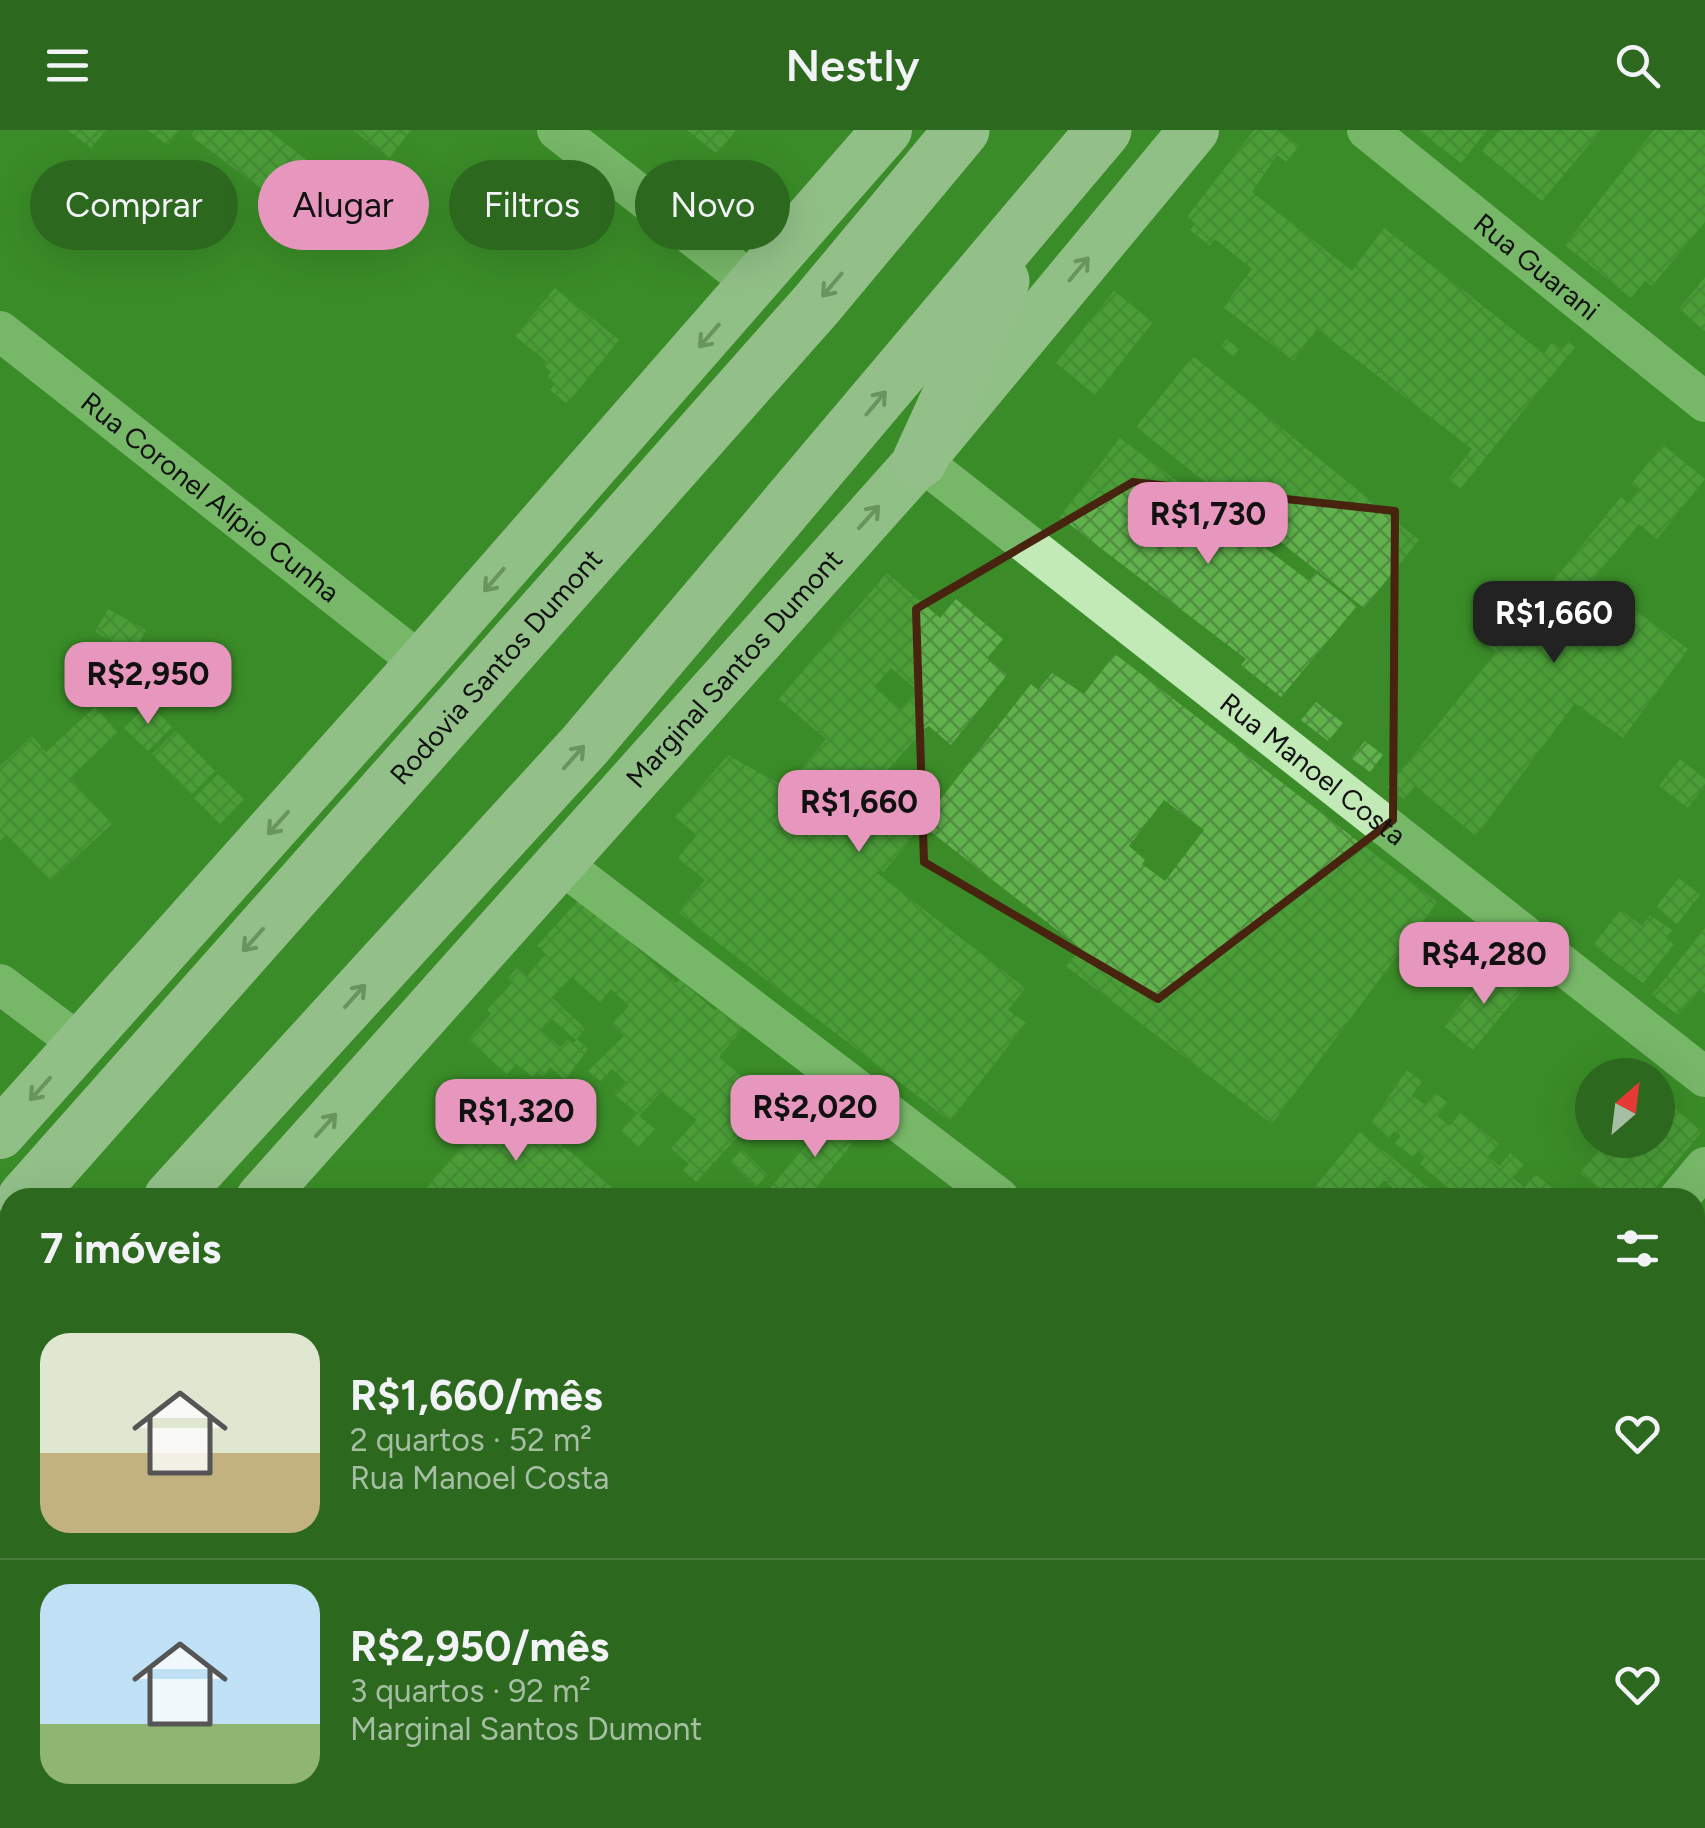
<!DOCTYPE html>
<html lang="pt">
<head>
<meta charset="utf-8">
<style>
  :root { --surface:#2c691e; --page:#346f27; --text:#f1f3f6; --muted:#a6bfa4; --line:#487c3c; --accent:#e797bd }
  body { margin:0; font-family:Figtree,sans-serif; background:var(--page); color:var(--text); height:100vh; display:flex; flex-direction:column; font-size:38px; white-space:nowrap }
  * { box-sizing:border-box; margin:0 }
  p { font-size:32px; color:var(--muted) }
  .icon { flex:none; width:55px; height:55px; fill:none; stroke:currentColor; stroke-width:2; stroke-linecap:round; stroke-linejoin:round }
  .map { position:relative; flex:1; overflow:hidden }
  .drawer { position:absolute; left:0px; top:1058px; width:1705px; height:642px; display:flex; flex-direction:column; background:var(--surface); border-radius:30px 30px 0 0; box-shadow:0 10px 40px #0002 }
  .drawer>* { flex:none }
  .top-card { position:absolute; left:30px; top:30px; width:1000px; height:90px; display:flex; gap:20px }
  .needle { width:65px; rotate:28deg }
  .controls { position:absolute; left:1575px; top:928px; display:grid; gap:20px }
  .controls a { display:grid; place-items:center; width:100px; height:100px; border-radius:50%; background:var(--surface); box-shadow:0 10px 40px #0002; font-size:50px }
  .price { position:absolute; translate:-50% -85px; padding:0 22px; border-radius:20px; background:var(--accent); color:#111; font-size:32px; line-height:65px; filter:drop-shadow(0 2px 5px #0008) }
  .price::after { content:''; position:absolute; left:50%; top:60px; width:30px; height:22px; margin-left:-15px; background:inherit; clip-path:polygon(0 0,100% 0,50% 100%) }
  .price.selected { background:#222; color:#fff }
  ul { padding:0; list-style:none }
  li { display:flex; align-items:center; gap:30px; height:250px; padding:0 40px }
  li+li { border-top:2px solid var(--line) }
  li span { display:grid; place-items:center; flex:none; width:280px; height:200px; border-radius:30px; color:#555 }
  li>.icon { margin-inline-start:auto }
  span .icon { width:120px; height:120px; fill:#fffc; stroke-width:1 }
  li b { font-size:42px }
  h2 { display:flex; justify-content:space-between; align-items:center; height:120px; padding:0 40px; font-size:42px }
  .tag { padding:0 35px; border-radius:45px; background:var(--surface); box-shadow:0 10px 40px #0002; font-size:35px; line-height:90px }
  .tag.selected { background:var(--accent); color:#111 }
  header { display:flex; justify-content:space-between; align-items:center; height:130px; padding:0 40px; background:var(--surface); font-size:45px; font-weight:600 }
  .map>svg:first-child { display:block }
  .building { fill:url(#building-cross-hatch); fill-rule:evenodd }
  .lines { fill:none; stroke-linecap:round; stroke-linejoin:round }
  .minor { stroke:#c1eab7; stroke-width:40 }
  .major { stroke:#fbfffa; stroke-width:50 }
  .highway { stroke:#fff; stroke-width:55 }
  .oneway { stroke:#9da09d }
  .oneway2 { stroke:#a0a0a0 }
  .marked { fill:none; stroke:#472310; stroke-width:8; stroke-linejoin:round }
  .labels { text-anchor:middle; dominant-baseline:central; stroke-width:8; stroke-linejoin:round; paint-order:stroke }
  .street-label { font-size:28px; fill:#111; stroke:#3b8c28 }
</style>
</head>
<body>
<header><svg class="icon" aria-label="menu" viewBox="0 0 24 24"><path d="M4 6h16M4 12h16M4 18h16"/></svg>Nestly<svg class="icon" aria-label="search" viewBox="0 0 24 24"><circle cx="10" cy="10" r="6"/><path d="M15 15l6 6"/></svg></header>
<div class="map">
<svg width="1705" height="1698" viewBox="0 0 1705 1698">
  <defs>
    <pattern id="building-cross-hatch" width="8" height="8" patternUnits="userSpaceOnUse" patternTransform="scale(2.5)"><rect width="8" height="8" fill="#61b14d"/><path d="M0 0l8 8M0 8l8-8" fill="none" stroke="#4f8f3f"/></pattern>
  </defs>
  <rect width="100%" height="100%" fill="#3b8c28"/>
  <g class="building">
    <polygon points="68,0 106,0 91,18"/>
    <polygon points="148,0 179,0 167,15"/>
    <polygon points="195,0 268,0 356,69 326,108 191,6"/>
    <polygon points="353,0 411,0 389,28"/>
    <polygon points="687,0 736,0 717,24"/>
    <polygon points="1254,0 1277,0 1299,16 1286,32 1277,25 1252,62 1352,141 1384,98 1544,224 1552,212 1562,220 1568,212 1575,217 1460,359 1448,350 1472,319 1317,199 1293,231 1223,177 1252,139 1215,109 1210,116 1190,100 1195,94 1187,87"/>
    <polygon points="1418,0 1487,0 1461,33"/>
    <polygon points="1499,0 1601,0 1542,71 1482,21"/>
    <polygon points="1654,0 1705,0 1705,92 1652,156 1645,151 1631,168 1565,115"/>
    <polygon points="1705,147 1705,201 1679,179"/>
    <polygon points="555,158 619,210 567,274 550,260 555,254 547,247 551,242 543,235 546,231 515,206"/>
    <polygon points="1114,161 1153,192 1095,265 1056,233"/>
    <polygon points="1227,209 1240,219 1234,227 1221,216"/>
    <polygon points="1193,226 1419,410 1364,478 1136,297"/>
    <polygon points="1120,308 1309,451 1316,443 1357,476 1281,567 1241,535 1246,529 1060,387"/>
    <polygon points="1663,315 1705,349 1657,409 1639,394 1576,470 1616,501 1633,479 1688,519 1623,608 1575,573 1476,706 1415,656 1404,669 1388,657 1496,522 1487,515 1493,508 1489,505 1516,473 1520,476 1538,453 1546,460 1621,367 1628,373 1639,360 1631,354"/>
    <path d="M887 443 940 488 956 469 1003 509 987 528 1007 545 951 615 929 596 924 599 858 674 869 683 877 674 914 705 883 743 880 740 877 743 1025 858 1008 880 1026 893 950 991 678 782 705 750 678 728 697 705 675 687 728 625 785 657 807 632 826 609 779 569ZM891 538 917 560 901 579 874 557Z"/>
    <polygon points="108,479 146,500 133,524 95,502"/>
    <path d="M1115 524 1437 772 1272 994 1066 836 1080 818 921 694 1031 554 1038 560 1052 543 1084 564ZM1164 670 1204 700 1165 751 1142 734 1145 730 1129 716Z"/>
    <polygon points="1316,572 1343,593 1328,611 1301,590"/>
    <polygon points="148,573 172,597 148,621 124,598"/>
    <polygon points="95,577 118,603 70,648 112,694 50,751 7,705 0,711 0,636 32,606 46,622"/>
    <polygon points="176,601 215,641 192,664 152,624"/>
    <polygon points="1365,611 1383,625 1370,642 1351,628"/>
    <polygon points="1680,629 1705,649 1705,655 1688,678 1659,656"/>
    <polygon points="218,644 244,669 220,694 194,668"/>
    <polygon points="1679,748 1700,765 1677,794 1656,777"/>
    <polygon points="577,772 589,775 676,853 680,850 715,881 719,877 743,898 719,927 770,971 696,1052 683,1040 689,1034 671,1018 697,990 661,962 639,986 655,999 638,1017 621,1001 637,983 614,964 626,952 612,939 600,951 588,941 624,906 612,894 629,876 611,859 600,872 572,847 552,868 585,898 576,910 552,889 541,900 560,917 568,909 573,914 577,909 588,919 565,950 550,937 543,946 536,942 533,947 516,934 507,944 468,910 491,884 487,880 512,853 507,849 518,837 527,846 546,824 537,816"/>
    <polygon points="1621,780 1642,796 1650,785 1672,800 1666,808 1674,814 1643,853 1593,815"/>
    <polygon points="1705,798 1705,864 1700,860 1678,885 1652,865"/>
    <polygon points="1494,834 1524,858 1473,920 1444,896"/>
    <polygon points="1407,940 1422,952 1412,965 1425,975 1435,963 1448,973 1437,986 1450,996 1460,983 1499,1014 1488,1026 1500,1036 1510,1023 1524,1035 1513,1048 1524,1057 1535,1044 1560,1064 1557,1068 1460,1068 1420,1034 1425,1027 1418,1021 1413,1027 1395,1013 1401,1006 1394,1001 1389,1008 1371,993"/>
    <polygon points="1658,965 1702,1001 1647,1068 1611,1068 1580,1043 1607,1010 1658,1010"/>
    <polygon points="504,967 547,1002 624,1068 418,1068"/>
    <polygon points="834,982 860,1004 807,1068 762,1068"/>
    <polygon points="1360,1002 1412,1044 1440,1068 1405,1068 1384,1050 1370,1068 1306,1068"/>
    <polygon points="742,1020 767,1044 756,1057 730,1032"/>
    <polygon points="1695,1133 1705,1142 1705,1303 1695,1295"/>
    <polygon points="1705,1403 1705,1516 1699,1523 1695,1520 1695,1415"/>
    <polygon points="10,1520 10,1594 0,1585 0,1531"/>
    <polygon points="1700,1652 1705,1656 1705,1685 1694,1698 1661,1698 1667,1690 1695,1690 1695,1658"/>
    <polygon points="264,1690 502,1690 512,1698 273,1698"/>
    <polygon points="508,1690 795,1690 803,1698 517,1698"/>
    <polygon points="1170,1690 1267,1690 1261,1698 1165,1698"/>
    <polygon points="1282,1690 1372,1690 1367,1698 1276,1698"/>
    <polygon points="1581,1690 1648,1690 1641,1698 1618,1698 1614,1695 1611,1698 1577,1698"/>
  </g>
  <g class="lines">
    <g class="minor">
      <polyline points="557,0 754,154"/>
      <path id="s1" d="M1367 0 1705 272"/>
      <path id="s2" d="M0 201 421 533"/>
      <path id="s3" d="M920 330 1705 947"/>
      <polyline points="560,733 999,1068"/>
      <polyline points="0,854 80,914"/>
      <polyline points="1679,1068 1705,1037"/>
      <polyline points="1695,1599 1705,1607"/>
      <polyline points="0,1641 10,1649"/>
      <polyline points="59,1690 69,1698"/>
      <polyline points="890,1690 899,1698"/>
      <polyline points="1121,1698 1129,1690"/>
      <polyline points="1375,1698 1379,1693"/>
    </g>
    <g class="major">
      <polyline points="0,1004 421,533 887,0"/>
      <path id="s4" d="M261 1068 920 330 1194 0"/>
      <polyline points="0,1367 10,1356"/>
    </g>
    <g class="highway">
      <polyline points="920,330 1002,151"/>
      <path id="s5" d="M25 1068 817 174 962 0"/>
      <polyline points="171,1068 585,615 1104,0"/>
      <polyline points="0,1254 10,1243"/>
    </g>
  </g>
  <defs><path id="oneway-shaft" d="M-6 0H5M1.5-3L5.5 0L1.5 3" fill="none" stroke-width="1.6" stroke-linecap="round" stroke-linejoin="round" transform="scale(2.5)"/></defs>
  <g class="oneway">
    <use href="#oneway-shaft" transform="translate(1079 139) rotate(-50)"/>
    <use href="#oneway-shaft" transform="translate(709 206) rotate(131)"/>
    <use href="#oneway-shaft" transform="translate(869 387) rotate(-48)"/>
    <use href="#oneway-shaft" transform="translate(494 450) rotate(131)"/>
    <use href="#oneway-shaft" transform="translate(278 693) rotate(132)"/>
    <use href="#oneway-shaft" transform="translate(40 959) rotate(132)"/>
    <use href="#oneway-shaft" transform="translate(326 995) rotate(-48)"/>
  </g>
  <g class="oneway2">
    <use href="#oneway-shaft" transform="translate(832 155) rotate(130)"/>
    <use href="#oneway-shaft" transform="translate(876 273) rotate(-50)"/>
    <use href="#oneway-shaft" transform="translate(574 627) rotate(-48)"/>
    <use href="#oneway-shaft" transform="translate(253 810) rotate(132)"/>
    <use href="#oneway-shaft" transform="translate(355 866) rotate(-48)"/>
  </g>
  <path d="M0 0H1705V1698H0ZM1133 352 1395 381 1393 690 1158 869 924 732 916 479Z" fill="#3b8c28" fill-opacity=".55" fill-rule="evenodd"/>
  <path class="marked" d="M1133 352 1395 381 1393 690 1158 869 924 732 916 479Z"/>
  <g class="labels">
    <g class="street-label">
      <text stroke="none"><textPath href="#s1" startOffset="218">Rua Guarani</textPath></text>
      <text stroke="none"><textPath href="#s2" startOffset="268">Rua Coronel Alípio Cunha</textPath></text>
      <text stroke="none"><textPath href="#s5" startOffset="710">Rodovia Santos Dumont</textPath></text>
      <text stroke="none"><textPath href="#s4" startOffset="710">Marginal Santos Dumont</textPath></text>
      <text stroke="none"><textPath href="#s3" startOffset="500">Rua Manoel Costa</textPath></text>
    </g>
  </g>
</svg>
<div class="controls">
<a><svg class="needle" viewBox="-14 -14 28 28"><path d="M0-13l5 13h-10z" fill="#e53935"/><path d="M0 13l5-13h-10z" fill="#a6bfa4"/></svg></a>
</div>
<b class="price" style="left:1208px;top:437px">R$1,730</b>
<b class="price selected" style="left:1554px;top:536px">R$1,660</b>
<b class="price" style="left:148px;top:597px">R$2,950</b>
<b class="price" style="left:859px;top:725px">R$1,660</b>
<b class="price" style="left:1484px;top:877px">R$4,280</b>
<b class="price" style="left:815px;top:1030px">R$2,020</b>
<b class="price" style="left:516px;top:1034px">R$1,320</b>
<div class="top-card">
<a class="tag">Comprar</a>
<a class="tag selected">Alugar</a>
<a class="tag">Filtros</a>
<a class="tag">Novo</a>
</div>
<section class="drawer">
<h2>7 imóveis<svg class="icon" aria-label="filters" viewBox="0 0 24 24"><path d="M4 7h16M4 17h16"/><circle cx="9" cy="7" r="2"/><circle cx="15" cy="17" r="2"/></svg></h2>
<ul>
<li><span style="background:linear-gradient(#dfe7d0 60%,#c2b280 0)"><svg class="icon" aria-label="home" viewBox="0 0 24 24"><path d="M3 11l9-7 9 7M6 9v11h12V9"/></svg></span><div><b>R$1,660/mês</b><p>2 quartos · 52 m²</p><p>Rua Manoel Costa</p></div><svg class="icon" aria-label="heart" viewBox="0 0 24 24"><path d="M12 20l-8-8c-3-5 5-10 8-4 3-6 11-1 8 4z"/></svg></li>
<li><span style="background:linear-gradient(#bfe0f5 70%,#8fb573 0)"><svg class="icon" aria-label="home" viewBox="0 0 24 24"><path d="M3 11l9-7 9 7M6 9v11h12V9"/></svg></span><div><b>R$2,950/mês</b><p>3 quartos · 92 m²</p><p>Marginal Santos Dumont</p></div><svg class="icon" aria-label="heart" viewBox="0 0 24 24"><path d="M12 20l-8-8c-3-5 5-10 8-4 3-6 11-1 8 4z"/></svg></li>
</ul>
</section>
</div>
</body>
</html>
